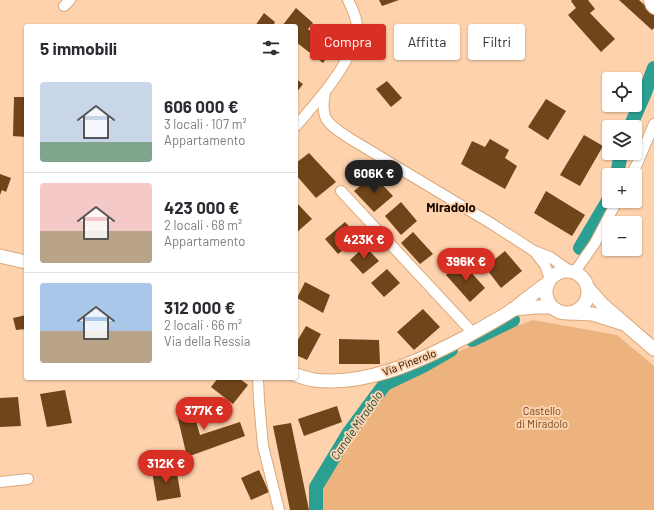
<!DOCTYPE html>
<html lang="it">
<head>
<meta charset="utf-8">
<style>
  :root { --surface:#fff; --page:#f2f2f3; --text:#2b2b33; --muted:#7c7c81; --line:#e1e1e2; --accent:#d93025 }
  body { margin:0; font-family:Barlow,sans-serif; background:var(--page); color:var(--text); height:100vh; display:flex; flex-direction:column; font-size:15px; white-space:nowrap }
  * { box-sizing:border-box; margin:0 }
  p { font-size:13px; color:var(--muted) }
  .icon { flex:none; width:22px; height:22px; fill:none; stroke:currentColor; stroke-width:2; stroke-linecap:round; stroke-linejoin:round }
  .map { position:relative; flex:1; overflow:hidden }
  .drawer { position:absolute; left:24px; top:24px; width:274px; height:356px; display:flex; flex-direction:column; background:var(--surface); border-radius:4px; box-shadow:0 1px 3px #0004 }
  .drawer>* { flex:none }
  .hud { position:absolute; left:310px; top:24px; width:284px; height:36px; display:flex; gap:8px }
  .controls { position:absolute; left:602px; top:72px; display:grid; gap:8px }
  .controls a { display:grid; place-items:center; width:40px; height:40px; border-radius:4px; background:var(--surface); box-shadow:0 1px 3px #0004; font-size:20px }
  .price { position:absolute; translate:-50% -34px; padding:0 9px; border-radius:14px; background:var(--accent); color:#fff; font-size:13px; line-height:26px; filter:drop-shadow(0 1px 2px #0008) }
  .price::after { content:''; position:absolute; left:50%; top:24px; width:12px; height:9px; margin-left:-6px; background:inherit; clip-path:polygon(0 0,100% 0,50% 100%) }
  .price.current { background:#222; color:#fff }
  ul { padding:0; list-style:none }
  li { display:flex; align-items:center; gap:12px; height:100px; padding:0 16px }
  li+li { border-top:1px solid var(--line) }
  li span { display:grid; place-items:center; flex:none; width:112px; height:80px; border-radius:4px; color:#555 }
  li>.icon { margin-inline-start:auto }
  span .icon { width:48px; height:48px; fill:#fffc; stroke-width:1 }
  li b { font-size:17px }
  h2 { display:flex; justify-content:space-between; align-items:center; height:48px; padding:0 16px; font-size:17px }
  .pill { padding:0 14px; border-radius:4px; background:var(--surface); box-shadow:0 1px 3px #0004; font-size:14px; line-height:36px }
  .pill.current { background:var(--accent); color:#fff }
  .map>svg:first-child { display:block }
  .green { fill:#edb37f }
  .lines { fill:none; stroke-linecap:round; stroke-linejoin:round }
  .canal { stroke:#2b9f91; stroke-width:14 }
  .building { fill:#6f4519 }
  .minor-casing { stroke:#dba87a; stroke-width:12 }
  .tertiary-casing { stroke:#dba87a; stroke-width:15 }
  .minor { stroke:#fff; stroke-width:10 }
  .tertiary { stroke:#fff; stroke-width:13 }
  .labels { text-anchor:middle; dominant-baseline:central; stroke-width:4; stroke-linejoin:round; paint-order:stroke }
  .street-label { font-size:11px; fill:#190800; stroke:#fdd2ad }
  .park-label { font-size:11px; fill:#70471e; stroke:#fdd2ad }
  .water-label { font-size:12px; font-style:italic; fill:#15463f; stroke:#fdd2ad }
  .quarter-label { font-size:13px; font-weight:bold; fill:#190800; stroke:#fdd2ad }
</style>
</head>
<body>
<div class="map">
<svg width="654" height="510" viewBox="0 0 654 510">
  <rect width="100%" height="100%" fill="#fdd2ad"/>
  <polygon class="green" points="533,320 617,335 654,366 654,510 309,510 327,475 360,424 388,386 495,334"/>
  <g class="lines">
    <g class="canal">
      <polyline points="630,127 644,95 654,68"/>
      <polyline points="617,175 621,153"/>
      <polyline points="580,248 609,199"/>
      <polyline points="472,340 513,320"/>
      <polyline points="316,510 316,487 348,434 385,384 423,366 451,350"/>
    </g>
  </g>
  <g class="building">
    <polygon points="379,0 399,0 382,6"/>
    <polygon points="572,0 588,0 595,9 590,13 615,39 601,52 568,15 576,8 571,1"/>
    <polygon points="619,0 639,0 654,14 654,28 652,30"/>
    <polygon points="296,8 313,23 308,29 332,50 323,63 296,42 296,26 282,26"/>
    <polygon points="264,13 275,22 273,26 255,26"/>
    <polygon points="296,79 303,84 296,93"/>
    <polygon points="387,81 402,98 391,107 376,89"/>
    <polygon points="14,97 26,97 26,137 13,136"/>
    <polygon points="546,99 566,111 548,140 528,127"/>
    <polygon points="584,135 603,146 580,186 560,175"/>
    <polygon points="490,139 509,150 505,158 517,166 505,189 461,164 472,141 485,147"/>
    <polygon points="309,153 336,182 316,198 296,175 296,163"/>
    <polygon points="0,174 11,178 6,192 2,190 0,195"/>
    <polygon points="373,175 393,196 374,212 354,191"/>
    <polygon points="546,191 585,215 572,236 534,213"/>
    <polygon points="296,202 312,219 296,233"/>
    <polygon points="401,202 417,221 401,235 385,216"/>
    <polygon points="345,222 359,237 338,254 325,239"/>
    <polygon points="413,232 433,254 420,264 401,243"/>
    <polygon points="365,246 379,261 363,274 350,260"/>
    <polygon points="505,251 522,271 501,288 485,267"/>
    <polygon points="462,262 485,288 470,302 446,275"/>
    <polygon points="387,269 400,283 384,297 371,283"/>
    <polygon points="305,282 330,295 323,313 297,298"/>
    <polygon points="423,309 440,327 414,350 397,332"/>
    <polygon points="26,315 26,329 16,330 13,318"/>
    <polygon points="306,326 321,334 307,360 296,355 296,343"/>
    <polygon points="339,339 379,340 380,364 339,364"/>
    <polygon points="218,378 239,378 248,385 233,404 211,387"/>
    <polygon points="65,390 72,423 47,427 40,394"/>
    <polygon points="18,397 21,426 0,427 0,398"/>
    <polygon points="204,403 208,418 196,421 200,435 240,422 245,436 187,457 176,410"/>
    <polygon points="337,406 342,422 304,436 298,419"/>
    <polygon points="291,423 309,510 290,510 273,426"/>
    <polygon points="176,467 181,497 157,501 152,471"/>
    <polygon points="259,470 269,492 251,500 241,478"/>
  </g>
  <g class="lines">
    <g class="minor-casing">
      <g id="minor">
        <polyline points="649,0 651,6 654,9"/>
        <polyline points="64,6 70,0"/>
        <path d="M325 92C320 120 327 123 349 138L492 224 534 251 550 257 571 272"/>
        <path d="M296 126C316 103 345 71 354 42 355 38 357 33 357 30 358 20 352 8 348 0"/>
        <polyline points="631,175 637,164 654,124"/>
        <polyline points="341,191 473,333"/>
        <polyline points="534,251 545,265 550,279"/>
        <polyline points="574,273 595,243 617,201"/>
        <polyline points="258,378 259,401 263,446 279,510"/>
        <polyline points="0,482 28,479"/>
      </g>
    </g>
    <g class="tertiary-casing">
      <g id="tertiary">
        <polyline points="0,256 26,262"/>
        <circle cx="567" cy="292" r="21"/>
        <polyline points="587,287 603,305 654,349"/>
        <polyline points="513,309 536,307 551,307"/>
        <polyline points="570,313 593,314 621,323"/>
        <path d="M296 375C302 377 308 379 314 380 366 386 418 362 464 338 480 329 499 319 514 309 525 300 536 291 548 283"/>
      </g>
    </g>
    <use href="#minor" class="minor"/>
    <use href="#tertiary" class="tertiary"/>
  </g>
  <g class="labels">
    <g class="street-label">
      <text transform="translate(409 362) rotate(-21)">Via Pinerolo</text>
    </g>
    <g class="park-label">
      <text x="542" y="410">Castello<tspan x="542" dy="13">di Miradolo</tspan></text>
    </g>
    <g class="water-label">
      <text transform="translate(356 425) rotate(-55)">Canale Miradolo</text>
    </g>
    <g class="quarter-label">
      <text x="451" y="207">Miradolo</text>
    </g>
  </g>
</svg>
<div class="controls">
<a><svg class="icon" aria-label="locate" viewBox="0 0 24 24"><circle cx="12" cy="12" r="6"/><path d="M12 2v4M12 18v4M2 12h4M18 12h4"/></svg></a>
<a><svg class="icon" aria-label="layers" viewBox="0 0 24 24"><path d="M12 4l9 5-9 5-9-5zM3 14l9 5 9-5"/></svg></a>
<a>+</a>
<a>−</a>
</div>
<b class="price current" style="left:374px;top:194px">606K €</b>
<b class="price" style="left:364px;top:260px">423K €</b>
<b class="price" style="left:466px;top:282px">396K €</b>
<b class="price" style="left:204px;top:431px">377K €</b>
<b class="price" style="left:166px;top:484px">312K €</b>
<div class="hud">
<a class="pill current">Compra</a>
<a class="pill">Affitta</a>
<a class="pill">Filtri</a>
</div>
<section class="drawer">
<h2>5 immobili<svg class="icon" aria-label="filters" viewBox="0 0 24 24"><path d="M4 7h16M4 17h16"/><circle cx="9" cy="7" r="2"/><circle cx="15" cy="17" r="2"/></svg></h2>
<ul>
<li><span style="background:linear-gradient(#c9d6e8 75%,#7fa58c 0)"><svg class="icon" aria-label="home" viewBox="0 0 24 24"><path d="M3 11l9-7 9 7M6 9v11h12V9"/></svg></span><div><b>606 000 €</b><p>3 locali · 107 m²</p><p>Appartamento</p></div></li>
<li><span style="background:linear-gradient(#f6c9c9 60%,#b9a48a 0)"><svg class="icon" aria-label="home" viewBox="0 0 24 24"><path d="M3 11l9-7 9 7M6 9v11h12V9"/></svg></span><div><b>423 000 €</b><p>2 locali · 68 m²</p><p>Appartamento</p></div></li>
<li><span style="background:linear-gradient(#a9c7e8 60%,#b9a48a 0)"><svg class="icon" aria-label="home" viewBox="0 0 24 24"><path d="M3 11l9-7 9 7M6 9v11h12V9"/></svg></span><div><b>312 000 €</b><p>2 locali · 66 m²</p><p>Via della Ressia</p></div></li>
</ul>
</section>
</div>
</body>
</html>
